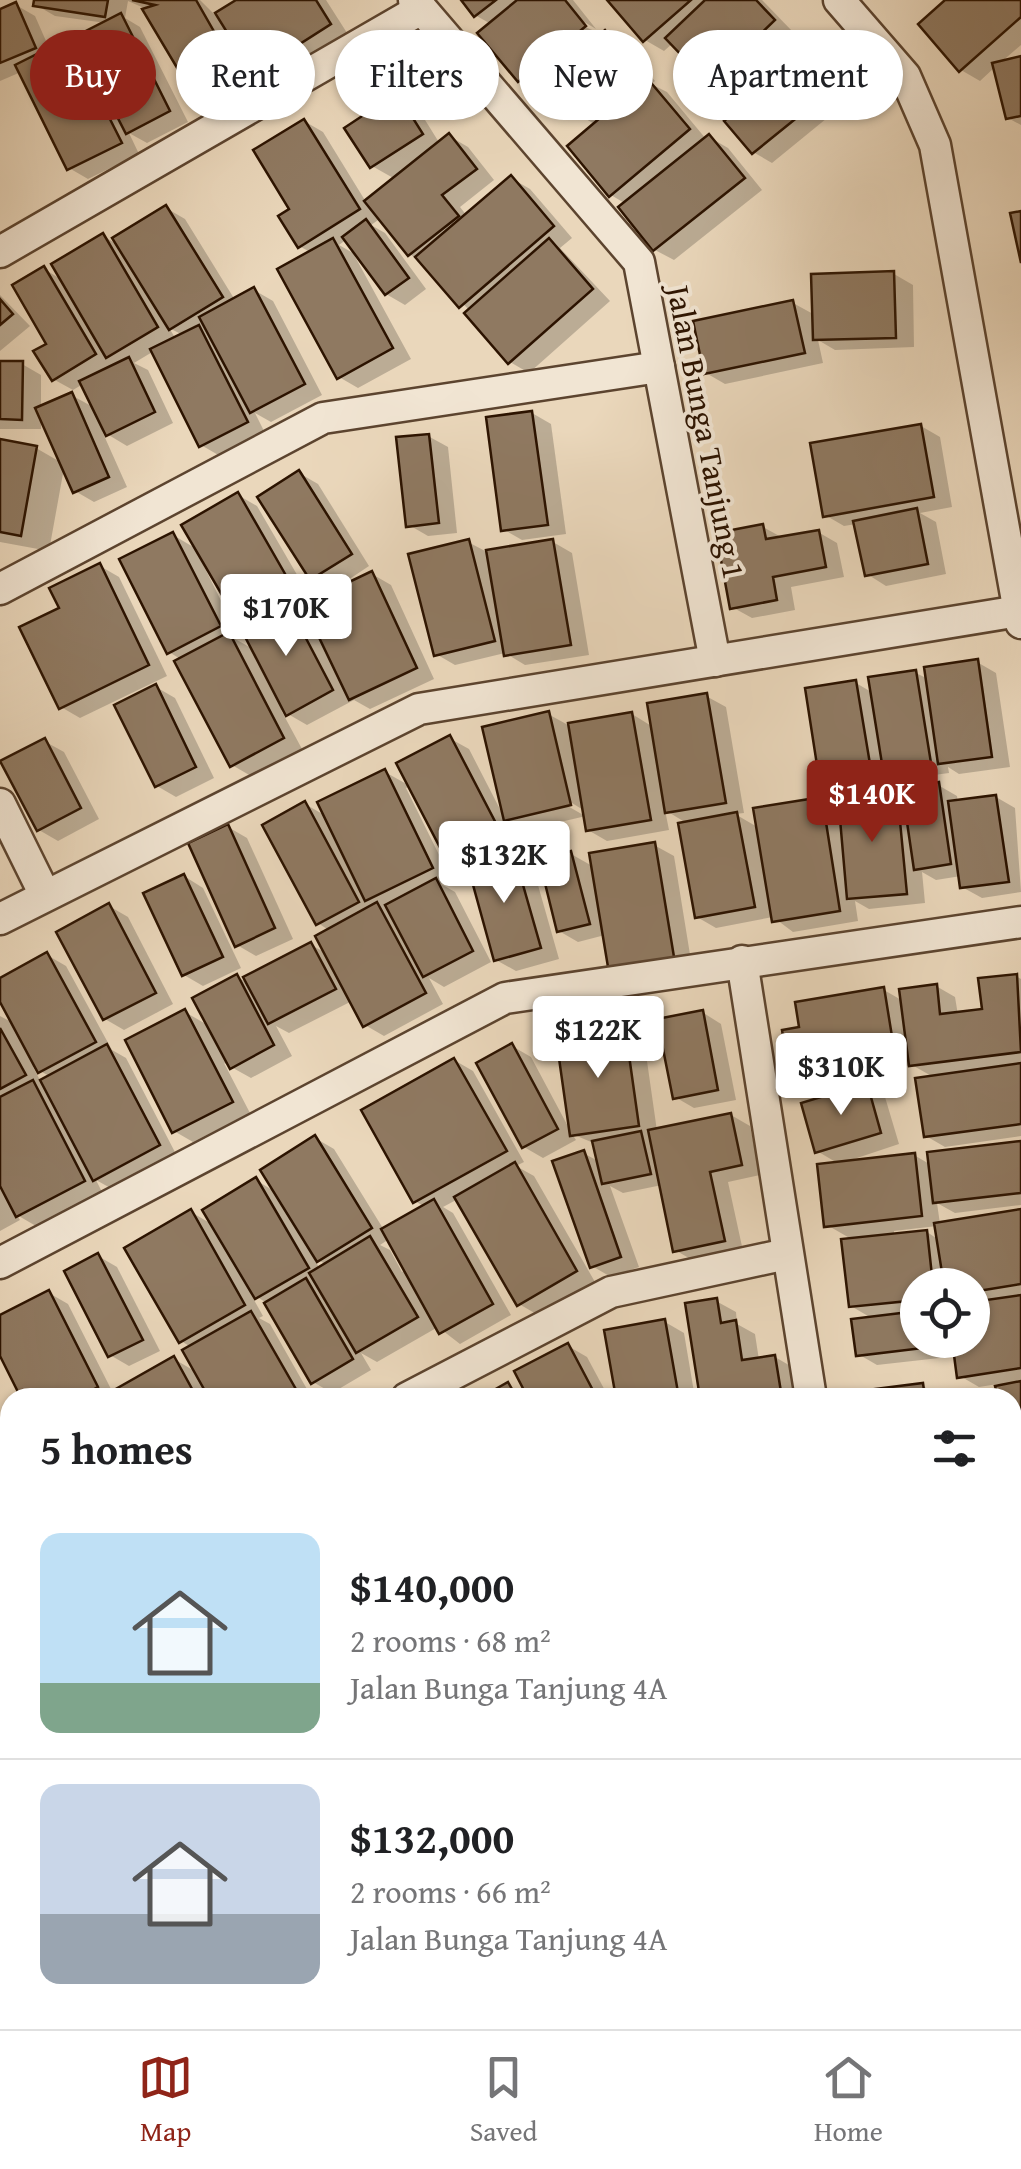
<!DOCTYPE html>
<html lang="en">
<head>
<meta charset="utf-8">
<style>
  :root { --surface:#fff; --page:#f6f6f6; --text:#202124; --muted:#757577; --line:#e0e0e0; --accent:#8f2418 }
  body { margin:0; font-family:"Gentium Book Plus",serif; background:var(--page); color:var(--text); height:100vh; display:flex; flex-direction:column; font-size:38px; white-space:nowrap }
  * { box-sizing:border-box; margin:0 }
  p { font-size:32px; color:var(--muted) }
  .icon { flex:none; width:55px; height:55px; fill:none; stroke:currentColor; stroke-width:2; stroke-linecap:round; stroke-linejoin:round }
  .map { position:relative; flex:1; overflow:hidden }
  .panel { position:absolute; left:0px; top:1388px; width:1022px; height:642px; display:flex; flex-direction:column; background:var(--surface); border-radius:30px 30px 0 0; box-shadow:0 2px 8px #0004 }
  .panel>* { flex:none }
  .guide { position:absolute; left:30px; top:30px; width:962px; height:90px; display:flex; gap:20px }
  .buttons { position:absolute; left:900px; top:1268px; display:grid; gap:20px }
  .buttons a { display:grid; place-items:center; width:90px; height:90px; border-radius:50%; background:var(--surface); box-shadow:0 2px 8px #0004; font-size:50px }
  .price { position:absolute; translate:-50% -85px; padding:0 22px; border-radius:10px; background:#fff; color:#222; font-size:32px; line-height:65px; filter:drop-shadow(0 2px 5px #0008) }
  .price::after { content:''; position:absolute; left:50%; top:60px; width:30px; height:22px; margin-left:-15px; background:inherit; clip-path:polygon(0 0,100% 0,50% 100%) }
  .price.selected { background:var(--accent); color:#fff }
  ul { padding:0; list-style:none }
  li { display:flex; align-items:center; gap:30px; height:250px; padding:0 40px }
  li+li { border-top:2px solid var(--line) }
  li span { display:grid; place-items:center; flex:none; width:280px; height:200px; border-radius:20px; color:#555 }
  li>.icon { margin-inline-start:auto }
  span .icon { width:120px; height:120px; fill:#fffc; stroke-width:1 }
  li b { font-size:42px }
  h2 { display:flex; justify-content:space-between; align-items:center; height:120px; padding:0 40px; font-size:42px }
  .tag { padding:0 35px; border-radius:45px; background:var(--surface); box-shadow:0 2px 8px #0004; font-size:35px; line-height:90px }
  .tag.selected { background:var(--accent); color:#fff }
  .dock { display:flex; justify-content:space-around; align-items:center; height:140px; border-top:2px solid var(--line); background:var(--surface); font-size:28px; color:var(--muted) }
  .dock a { display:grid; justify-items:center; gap:5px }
  .dock .selected { color:var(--accent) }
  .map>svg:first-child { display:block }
  .shadow { fill:#0003; fill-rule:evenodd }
  .building { fill:#8f7961; stroke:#2c1300; stroke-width:2.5 }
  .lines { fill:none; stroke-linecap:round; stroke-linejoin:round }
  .service-casing { stroke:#5c442f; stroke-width:20 }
  .minor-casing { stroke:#5c442f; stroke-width:35 }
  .service { stroke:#f1e5d3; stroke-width:15 }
  .minor { stroke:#f1e5d3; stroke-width:30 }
  .labels { text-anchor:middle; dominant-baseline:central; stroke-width:8; stroke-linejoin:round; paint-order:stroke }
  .street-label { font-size:32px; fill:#2c1300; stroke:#f1e5d3 }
</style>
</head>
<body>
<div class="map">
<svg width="1021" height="2029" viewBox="0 0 1021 2029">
  <rect width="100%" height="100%" fill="#ead7bb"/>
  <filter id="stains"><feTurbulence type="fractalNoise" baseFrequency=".002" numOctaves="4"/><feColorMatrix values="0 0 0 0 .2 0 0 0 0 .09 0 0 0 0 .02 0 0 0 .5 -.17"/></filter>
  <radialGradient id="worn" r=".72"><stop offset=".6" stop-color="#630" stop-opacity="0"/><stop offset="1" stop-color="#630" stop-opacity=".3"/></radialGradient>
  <g class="shadow">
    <polygon points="37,0 200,0 216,16 241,0 326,0 349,36 274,84 255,73 244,55 240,57 262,95 221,118 202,107 144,8 128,1 125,18 140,27 188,122 147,143 129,133 139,154 88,179 69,168 21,72 0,81 0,12 16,5 35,16 50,50 69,40 86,50 106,23 55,16 36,5"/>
    <polygon points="464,0 573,0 596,29 576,17 574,22 624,44 655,81 651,84 667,92 706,139 709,137 728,148 762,190 674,260 655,250 622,208 626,204 611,195 596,125 581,116 551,81 538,91 519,80 491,24 475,15"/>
    <polygon points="611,0 762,0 793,32 729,93 710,82 673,43 664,51 645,40"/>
    <polygon points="949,0 1021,0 1021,45 999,64 1021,58 1021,125 1008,118 995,67 980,81 961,70"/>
    <polygon points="788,72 807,83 832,114 772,163 753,152"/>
    <polygon points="398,96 417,107 440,144 449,136 468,147 494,180 460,207 467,216 511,178 530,189 572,238 560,248 610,301 529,373 510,362 470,311 423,262 409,254 381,218 371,225 385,233 426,289 405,305 386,294 347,239 339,245 353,253 411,359 358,388 339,377 312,253 299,246 293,210 304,121 323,132 366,202 395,179 372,166"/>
    <path d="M166 208 185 219 235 300 254 290 273 301 322 395 271 422 255 413 265 433 220 456 201 445 154 351 134 363 148 370 173 423 127 446 102 431 127 487 94 502 75 491 64 468 49 551 0 542V441L36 448 62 463 41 416V429H0V364H22L41 375V409L71 395 95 408 83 384 73 390 53 379 44 269 64 281 103 236 120 246ZM169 328 183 335 176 339Z"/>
    <polygon points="894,274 913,285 914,347 835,350 818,340 823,363 725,384 706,373 793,303 815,315"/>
    <polygon points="0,295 30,326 0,351"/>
    <polygon points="532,413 551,424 566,534 522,540 503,529"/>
    <polygon points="921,426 940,437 952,507 920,513 936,522 946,574 886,586 867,574 856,524 844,526 825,515"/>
    <polygon points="428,436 448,447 457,533 428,536 409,525"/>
    <polygon points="299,473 318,484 369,566 333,590 312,578"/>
    <polygon points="238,495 257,506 310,597 292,608 306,616 314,632 372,574 391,585 434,679 370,709 354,700 307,725 281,710 302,749 251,776 232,765 182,660 169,652 173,535 195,548 239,637 235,639 255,650 250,624 238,617"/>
    <polygon points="763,527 783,538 818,532 837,543 844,577 791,587 795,610 752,618 732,607"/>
    <polygon points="468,542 487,552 553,542 572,553 589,655 525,665 505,653 455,665 436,654"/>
    <polygon points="100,566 119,577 167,676 80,718 61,707 62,609"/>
    <polygon points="977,662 996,673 1010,767 959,774 948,767 949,773 904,779 887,769 889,780 841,787 822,776 856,683 873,693 916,673 928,679"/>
    <polygon points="156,687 175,698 214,778 176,797 157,786"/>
    <path d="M706 696 726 707 744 813 735 814 759 828 822 799 842 811 897 793 906 798 938 785 957 796 958 803 996 797 1015 808 1021 892 982 898 962 887 961 876 936 880 922 872 925 903 869 909 855 901 858 921 793 932 773 917 716 928 697 917 688 824 665 810 669 830 607 841 588 830 586 816 526 830 505 818 517 842 490 857 513 853 532 864 559 959 516 971 496 960 471 867 448 858 449 738 469 749 504 817 548 714 568 725 632 714 653 727ZM562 797 585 811V816L559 801Z"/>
    <polygon points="44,741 64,752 99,819 58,841 39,830"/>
    <polygon points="385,772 410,786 406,788 451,879 441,884 455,892 491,962 444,987 429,978 443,1004 384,1036 365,1025 352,1001 289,1033 276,1026 292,1056 251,1078 224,1063 250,1113 193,1142 174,1131 185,1012 211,1027 237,977 250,984 311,945 326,953 330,931 318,923 305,804 326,816"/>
    <polygon points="228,827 247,838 293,939 256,956 237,945"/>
    <polygon points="654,845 674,856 693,973 605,935 578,942 559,931 571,854 594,867"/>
    <polygon points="184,876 203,888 241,968 203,986 184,975"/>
    <polygon points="109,906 128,917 173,1004 124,1030 105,1019"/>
    <path d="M47 955 66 966 112 1050 126 1058 177 1156 114 1190 96 1180 102 1192 36 1226 17 1215 20 1220 0 1231V1016L15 1024 0 997V981ZM33 1067 51 1077 41 1082Z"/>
    <polygon points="1016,976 1021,979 1021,1136 945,1147 926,1136 935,1078 912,1065 811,1082 791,1071 802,1029 884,990 903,1001 936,986 955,997 958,1015 985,1011"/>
    <polygon points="702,1012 721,1024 736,1100 694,1108 675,1097"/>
    <polygon points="625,1029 644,1040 657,1131 731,1115 750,1126 760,1175 728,1182 743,1251 694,1261 675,1250 662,1185 623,1193 610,1186 639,1267 611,1277 592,1266 583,1153 600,1162 596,1144 572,1134 576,1140 543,1158 524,1147 512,1046 531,1057 571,1132"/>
    <path d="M454 1060 473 1071 524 1162 516 1166 534 1176 595 1282 538 1315 519 1304 458 1199 443 1207 453 1213 511 1315 460 1344 438 1327 377 1362 361 1353 371 1370 332 1393 313 1382 267 1303 250 1293 263 1316 259 1318 270 1324 312 1398H23L0 1351V1317L49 1293 68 1304 113 1393 174 1359 198 1373 191 1347 181 1341 191 1212 215 1226 256 1180 277 1193 315 1138 334 1149 384 1230 425 1207 415 1201ZM389 1239 406 1269 402 1272 390 1250 380 1245ZM313 1257 327 1265 320 1269Z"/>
    <path d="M866 1086 885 1097 899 1144 842 1163 914 1155 931 1165 1021 1144V1205L955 1213 937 1203 940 1224 1021 1211V1458L1012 1453V1398H1000L998 1384 979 1387 960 1376 957 1356 877 1365 858 1354 873 1319 851 1306 853 1240 827 1225 839 1164 817 1151ZM937 1226 939 1240 927 1232 894 1236V1231ZM918 1285H972V1340H918Z"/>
    <polygon points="98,1256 117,1267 160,1351 129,1366 110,1355"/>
    <polygon points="716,1301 736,1312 737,1324 755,1334 759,1360 775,1357 794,1368 798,1398 702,1398"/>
    <polygon points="665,1322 684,1333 695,1398 618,1398"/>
    <polygon points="568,1346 587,1357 609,1398 531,1398"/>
    <polygon points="508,1385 530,1398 485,1398"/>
    <polygon points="923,1386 942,1398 854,1398"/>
    <polygon points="1021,1462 1021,1525 1012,1527 1012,1463"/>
    <polygon points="10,1560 10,1773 0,1753 0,1565"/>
    <polygon points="1012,1574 1018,1600 1012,1601"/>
    <polygon points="1012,1695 1021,1698 1021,1762 1012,1764"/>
    <polygon points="124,2020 267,2020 272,2029 128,2029"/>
    <polygon points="315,2020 359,2020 343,2029 328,2029"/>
    <polygon points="479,2020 538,2020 544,2029 484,2029"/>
  </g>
  <g class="building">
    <polygon points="34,0 108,0 105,17 33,6"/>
    <polygon points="132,0 196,0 244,84 201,108 142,9 155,5"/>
    <polygon points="236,0 316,0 331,24 253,74 215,13"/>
    <polygon points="461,0 496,0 474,17"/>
    <polygon points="517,0 565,0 586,26 518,82 477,33"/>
    <polygon points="607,0 691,0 643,42"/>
    <polygon points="705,0 756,0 775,20 709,84 665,38"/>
    <polygon points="945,0 1021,0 1021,17 959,72 918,24"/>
    <polygon points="16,2 36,48 0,63 0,9"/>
    <polygon points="121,13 170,111 126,134 76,36"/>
    <polygon points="605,30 637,69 579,118 546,79"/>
    <polygon points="69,38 122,143 67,170 15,65"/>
    <polygon points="1021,56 1021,116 1006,119 992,63"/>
    <polygon points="788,69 815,103 752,154 724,121"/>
    <polygon points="647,78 690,129 609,197 567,146"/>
    <polygon points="397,93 423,134 370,168 344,128"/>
    <polygon points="304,119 360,209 298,248 278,216 289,209 253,150"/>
    <polygon points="449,133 477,169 442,195 459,216 408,256 364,201"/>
    <polygon points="709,134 745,178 653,251 618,207"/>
    <polygon points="511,175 554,226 459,308 415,257"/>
    <polygon points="166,205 223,297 169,330 112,238"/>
    <polygon points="1021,211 1021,263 1010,213"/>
    <polygon points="366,219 409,278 385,295 342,237"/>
    <polygon points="103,233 158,327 106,358 51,264"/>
    <polygon points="333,238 393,348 337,379 277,269"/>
    <polygon points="549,238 593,289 508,364 464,313"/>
    <polygon points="44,266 96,354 52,381 33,351 46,344 12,285"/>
    <polygon points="894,271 896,338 813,340 811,274"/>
    <polygon points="254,287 305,384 250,413 199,317"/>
    <polygon points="0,299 13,314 0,325"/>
    <polygon points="793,300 805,353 704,374 693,321"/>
    <polygon points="199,325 248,422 199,447 150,349"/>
    <polygon points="129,357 155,412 106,436 79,381"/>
    <polygon points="0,361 23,361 22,420 0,419"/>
    <polygon points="72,392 109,477 73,493 35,408"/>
    <polygon points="532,411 548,525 501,531 486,417"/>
    <polygon points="921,424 934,497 823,517 810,443"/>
    <polygon points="429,434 439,523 406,527 396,437"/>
    <polygon points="0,439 37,446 21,536 0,532"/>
    <polygon points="299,470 352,554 310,580 257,497"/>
    <polygon points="238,492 292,586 236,619 181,525"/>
    <polygon points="917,508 928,564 865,576 853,521"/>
    <polygon points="763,524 766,539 819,530 826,567 773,577 777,600 730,609 716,533"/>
    <polygon points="173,532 221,626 167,654 119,559"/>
    <polygon points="469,539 495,641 434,656 408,554"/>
    <polygon points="553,539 571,645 504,656 486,550"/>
    <polygon points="100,563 149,665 59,709 19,627 59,608 49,588"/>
    <polygon points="372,571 417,668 349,700 303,604"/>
    <polygon points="287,602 333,690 286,716 240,627"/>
    <polygon points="229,632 284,738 230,767 174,661"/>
    <polygon points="978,659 992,757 938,764 924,667"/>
    <polygon points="916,670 931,763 883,770 868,677"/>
    <polygon points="856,680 871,770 819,778 805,688"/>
    <polygon points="156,684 196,767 155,787 114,705"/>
    <polygon points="707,693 726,803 665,813 647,703"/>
    <polygon points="549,711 571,805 504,821 482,727"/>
    <polygon points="632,712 651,820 586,831 568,723"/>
    <polygon points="450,735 500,831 446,859 396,763"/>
    <polygon points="45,738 81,808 37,831 0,761"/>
    <polygon points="385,769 433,868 365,901 317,802"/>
    <polygon points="939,782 951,864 914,870 902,788"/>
    <polygon points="897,790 907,894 847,899 838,796"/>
    <polygon points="996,795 1009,882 960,888 948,801"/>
    <polygon points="822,797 840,911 772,922 753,808"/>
    <polygon points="305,801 359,902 316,925 262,825"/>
    <polygon points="737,812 755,907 695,918 678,823"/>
    <polygon points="228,824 275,928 235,947 188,843"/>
    <polygon points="655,842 675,963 609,973 589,853"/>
    <polygon points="513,850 541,948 494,961 467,863"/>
    <polygon points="571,851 590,924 557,932 539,859"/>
    <polygon points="184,874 223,957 182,976 143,893"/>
    <polygon points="436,878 473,951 423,977 385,905"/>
    <polygon points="377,902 426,993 363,1027 315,936"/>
    <polygon points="109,903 156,993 103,1020 56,932"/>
    <polygon points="311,942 336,989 268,1024 243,977"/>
    <polygon points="47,952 96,1042 38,1073 0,1002 0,978"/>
    <polygon points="237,974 274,1045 230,1069 192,998"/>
    <polygon points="1017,974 1021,1052 909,1066 899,989 937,984 940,1014 982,1009 978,978"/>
    <polygon points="884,987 895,1055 789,1072 782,1030 799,1027 795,1002"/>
    <polygon points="185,1009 233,1102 172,1133 125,1040"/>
    <polygon points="703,1010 718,1090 673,1099 657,1019"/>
    <polygon points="625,1027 639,1126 570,1136 556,1037"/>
    <polygon points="0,1028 26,1075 0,1089"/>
    <polygon points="512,1043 558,1129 522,1148 476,1063"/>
    <polygon points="107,1044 160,1145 93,1181 40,1080"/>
    <polygon points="454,1058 507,1151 413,1203 361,1110"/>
    <polygon points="1021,1063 1021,1124 924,1137 915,1078"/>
    <polygon points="33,1080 85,1181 16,1217 0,1186 0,1097"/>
    <polygon points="867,1083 881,1133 815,1153 801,1103"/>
    <polygon points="731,1113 742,1165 710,1172 725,1241 673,1252 648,1130"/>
    <polygon points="641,1131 651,1174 602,1184 592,1141"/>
    <polygon points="315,1135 372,1228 317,1262 260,1170"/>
    <polygon points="1021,1141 1021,1193 933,1203 927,1152"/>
    <polygon points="584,1150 621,1257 590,1268 552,1161"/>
    <polygon points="915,1153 922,1216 824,1227 817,1164"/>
    <polygon points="515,1162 577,1271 517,1306 454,1197"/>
    <polygon points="256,1177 309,1268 255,1299 202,1210"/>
    <polygon points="434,1199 493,1304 439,1334 381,1229"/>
    <polygon points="191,1209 245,1305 179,1343 124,1248"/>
    <polygon points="1021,1209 1021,1284 972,1292 972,1285 944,1285 934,1223"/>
    <polygon points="927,1230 933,1285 918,1285 918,1300 849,1307 841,1239"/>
    <polygon points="370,1236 418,1317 356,1353 309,1273"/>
    <polygon points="98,1253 143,1340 108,1357 64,1271"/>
    <polygon points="306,1278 353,1359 311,1384 264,1303"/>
    <polygon points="49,1290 98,1387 77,1398 21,1398 0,1356 0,1315"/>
    <polygon points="1021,1295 1021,1368 957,1378 952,1340 972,1340 972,1302"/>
    <polygon points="717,1298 721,1323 736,1320 742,1360 775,1355 782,1398 700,1398 685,1303"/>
    <polygon points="251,1311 301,1398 209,1398 182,1350"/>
    <polygon points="918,1311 918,1340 939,1340 940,1346 856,1356 851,1319"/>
    <polygon points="665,1319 679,1398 616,1398 604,1330"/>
    <polygon points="568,1343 597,1398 528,1398 514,1371"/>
    <polygon points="174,1356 197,1398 118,1398 114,1390"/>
    <polygon points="1021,1381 1021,1451 1012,1452 1012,1398 998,1398 995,1386"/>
    <polygon points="508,1382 517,1398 480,1398"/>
    <polygon points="923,1383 925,1398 852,1398 851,1392"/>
    <polygon points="1021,1459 1021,1512 1012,1514 1012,1460"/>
    <polygon points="10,1557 10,1635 0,1640 0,1562"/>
    <polygon points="10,1642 10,1723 0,1729 0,1647"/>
    <polygon points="1012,1692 1021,1727 1021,1749 1012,1750"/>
    <polygon points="10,1739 10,1778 0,1759 0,1744"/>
    <polygon points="1021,1925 1021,1991 1012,1980 1012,1928"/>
    <polygon points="121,2020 255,2020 257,2023 247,2029 125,2029"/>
    <polygon points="476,2020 527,2020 533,2029 481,2029"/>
  </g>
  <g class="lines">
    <g class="service-casing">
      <g id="service">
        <polyline points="1012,2020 1015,2029"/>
        <polyline points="736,2029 752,2020"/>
      </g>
    </g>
    <g class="minor-casing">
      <g id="minor">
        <polyline points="414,0 639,262 715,661"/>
        <polyline points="839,0 905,76 935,145 1021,623"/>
        <polyline points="0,252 421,9"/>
        <polyline points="0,589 323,418 659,367"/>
        <polyline points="0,804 45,895"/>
        <polyline points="0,919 419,709 1019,611"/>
        <polyline points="742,961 811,1398"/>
        <polyline points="0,1263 505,998 1021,922"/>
        <polyline points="407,1398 611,1292 787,1254"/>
        <polyline points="0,1455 10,1474"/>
        <polyline points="312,2020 317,2029"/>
        <polyline points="615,2020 616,2029"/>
      </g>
    </g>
    <use href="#service" class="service"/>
    <use href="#minor" class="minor"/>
  </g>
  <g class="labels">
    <g class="street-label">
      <text transform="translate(707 432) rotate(79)">Jalan Bunga Tanjung 1</text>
    </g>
  </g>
  <rect width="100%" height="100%" filter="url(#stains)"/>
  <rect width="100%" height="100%" fill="url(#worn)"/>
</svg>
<div class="buttons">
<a><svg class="icon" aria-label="locate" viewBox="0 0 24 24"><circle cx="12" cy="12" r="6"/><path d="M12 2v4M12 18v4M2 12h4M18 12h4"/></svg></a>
</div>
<b class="price" style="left:286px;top:659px">$170K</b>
<b class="price selected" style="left:872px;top:845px">$140K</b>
<b class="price" style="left:504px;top:906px">$132K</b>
<b class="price" style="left:598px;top:1081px">$122K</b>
<b class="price" style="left:841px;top:1118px">$310K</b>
<div class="guide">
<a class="tag selected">Buy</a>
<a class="tag">Rent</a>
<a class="tag">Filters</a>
<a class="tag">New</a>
<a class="tag">Apartment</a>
</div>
<section class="panel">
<h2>5 homes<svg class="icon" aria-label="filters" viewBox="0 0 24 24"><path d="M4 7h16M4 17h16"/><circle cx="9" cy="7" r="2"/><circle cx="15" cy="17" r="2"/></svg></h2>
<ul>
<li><span style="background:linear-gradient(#bfe0f5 75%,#7fa58c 0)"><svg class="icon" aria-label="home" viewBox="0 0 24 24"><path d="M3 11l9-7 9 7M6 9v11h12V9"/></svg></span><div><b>$140,000</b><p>2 rooms · 68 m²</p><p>Jalan Bunga Tanjung 4A</p></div></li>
<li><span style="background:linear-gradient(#c9d6e8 65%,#9aa5b1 0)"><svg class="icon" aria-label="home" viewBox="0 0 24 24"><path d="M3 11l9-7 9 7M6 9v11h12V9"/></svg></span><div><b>$132,000</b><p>2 rooms · 66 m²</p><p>Jalan Bunga Tanjung 4A</p></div></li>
</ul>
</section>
</div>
<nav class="dock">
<a class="selected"><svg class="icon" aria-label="map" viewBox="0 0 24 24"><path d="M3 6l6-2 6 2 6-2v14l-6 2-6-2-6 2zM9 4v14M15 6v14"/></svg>Map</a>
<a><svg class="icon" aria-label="saved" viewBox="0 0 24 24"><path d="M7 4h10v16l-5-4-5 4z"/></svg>Saved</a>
<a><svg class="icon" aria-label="home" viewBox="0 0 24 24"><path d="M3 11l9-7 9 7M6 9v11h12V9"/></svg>Home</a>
</nav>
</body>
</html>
